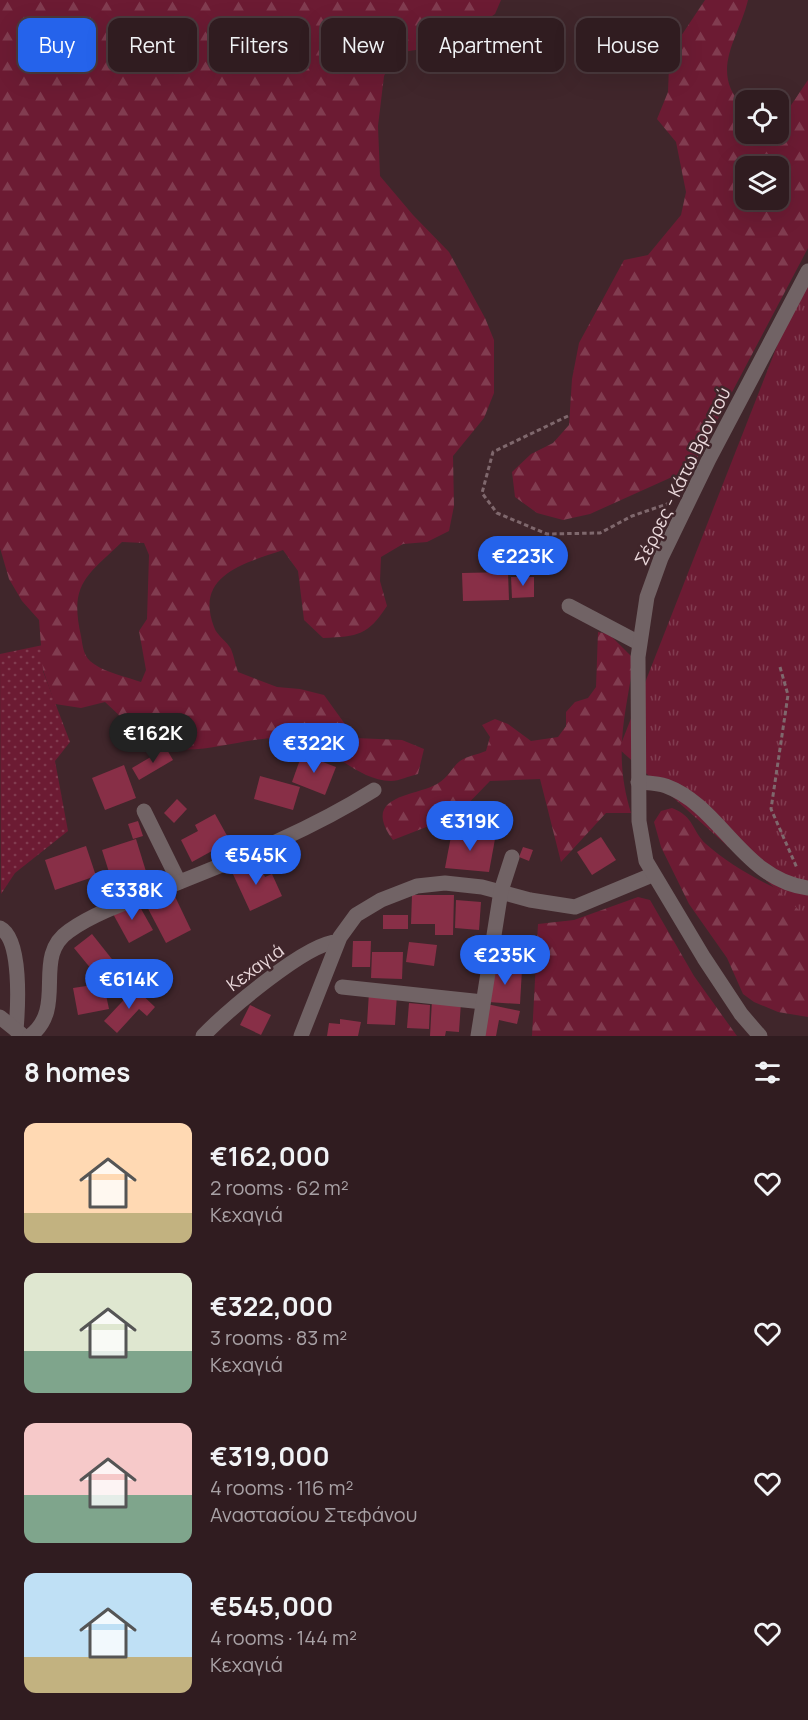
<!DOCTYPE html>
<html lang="en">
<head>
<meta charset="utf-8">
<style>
  :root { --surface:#301c20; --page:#382529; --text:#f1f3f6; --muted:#a8a1a5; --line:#4b3a3e; --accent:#2563eb }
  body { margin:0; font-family:Manrope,sans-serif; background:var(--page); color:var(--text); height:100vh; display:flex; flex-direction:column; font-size:22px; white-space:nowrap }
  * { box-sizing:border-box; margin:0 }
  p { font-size:20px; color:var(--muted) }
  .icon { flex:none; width:33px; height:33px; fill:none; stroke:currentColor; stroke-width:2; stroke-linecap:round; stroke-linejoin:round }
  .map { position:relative; height:1036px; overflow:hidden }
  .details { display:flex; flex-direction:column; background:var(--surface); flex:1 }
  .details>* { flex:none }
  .banner { position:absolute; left:18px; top:18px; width:772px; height:54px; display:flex; gap:12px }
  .buttons { position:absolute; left:735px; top:90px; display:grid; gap:12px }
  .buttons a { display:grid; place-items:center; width:54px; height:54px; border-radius:12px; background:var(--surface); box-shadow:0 6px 24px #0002,0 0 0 2px var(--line); font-size:30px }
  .price { position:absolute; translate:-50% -51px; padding:0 14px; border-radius:21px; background:var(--accent); color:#fff; font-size:20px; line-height:39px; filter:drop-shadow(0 2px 3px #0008) }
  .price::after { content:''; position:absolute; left:50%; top:36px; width:18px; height:14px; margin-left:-9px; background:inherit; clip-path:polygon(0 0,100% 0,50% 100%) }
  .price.active { background:#222; color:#fff }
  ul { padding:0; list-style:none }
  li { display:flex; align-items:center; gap:18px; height:150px; padding:0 24px }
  li span { display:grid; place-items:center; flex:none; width:168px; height:120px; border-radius:12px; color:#555 }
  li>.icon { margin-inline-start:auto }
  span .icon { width:72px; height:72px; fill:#fffc; stroke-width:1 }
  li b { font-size:26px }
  h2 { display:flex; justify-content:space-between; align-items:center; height:72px; padding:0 24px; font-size:26px }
  .pill { padding:0 21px; border-radius:12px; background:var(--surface); box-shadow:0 6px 24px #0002,0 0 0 2px var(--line); font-size:21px; line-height:54px }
  .pill.active { background:var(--accent); color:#fff }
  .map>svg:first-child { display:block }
  .grass { fill:url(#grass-dots) }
  .forest { fill:url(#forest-firs); fill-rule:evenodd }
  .park { fill:url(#park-tufts) }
  .building { fill:#882f47 }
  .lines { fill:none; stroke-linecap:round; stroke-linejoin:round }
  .path { stroke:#7f686d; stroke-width:3; stroke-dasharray:4.5 3; stroke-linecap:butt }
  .minor { stroke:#716365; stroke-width:15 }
  .labels { text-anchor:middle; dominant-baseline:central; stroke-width:5; stroke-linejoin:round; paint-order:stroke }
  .street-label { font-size:18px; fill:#ebd9dc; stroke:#40262b }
</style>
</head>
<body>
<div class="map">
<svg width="808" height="1036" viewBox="0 0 808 1036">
  <defs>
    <pattern id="grass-dots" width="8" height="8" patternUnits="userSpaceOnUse" patternTransform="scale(1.5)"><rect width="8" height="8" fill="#6c1b33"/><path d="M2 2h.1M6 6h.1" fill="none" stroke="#813c50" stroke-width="1.8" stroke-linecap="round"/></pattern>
    <pattern id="forest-firs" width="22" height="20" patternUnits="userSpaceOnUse" patternTransform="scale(1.5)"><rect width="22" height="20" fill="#6c1b33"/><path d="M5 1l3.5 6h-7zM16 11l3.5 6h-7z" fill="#813c50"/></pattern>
    <pattern id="park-tufts" width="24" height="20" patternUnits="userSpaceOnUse" patternTransform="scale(1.5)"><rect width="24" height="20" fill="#6c1b33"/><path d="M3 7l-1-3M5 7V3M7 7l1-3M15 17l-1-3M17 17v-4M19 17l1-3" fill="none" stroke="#813c50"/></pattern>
  </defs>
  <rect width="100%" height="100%" fill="#40262b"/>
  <polygon class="grass" points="43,645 43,671 70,742 55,761 68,831 15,873 1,894 0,654"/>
  <g class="forest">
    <path d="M0 0H501L495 14 449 45 396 53 384 76 378 126 380 176 413 215 449 252 485 318 494 340V393L484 418 453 456 454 506 449 531 427 542 403 544 381 557 380 581 387 606C367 636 359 636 323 638L304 620 298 571 283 550C245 563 194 575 214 627 217 636 227 641 231 649 234 656 235 664 238 672L277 687 300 689 324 695 355 738 402 740 424 749 418 774C409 776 399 781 391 781 356 780 333 747 300 740 255 731 212 756 168 748 148 744 120 716 105 702L81 708 55 704 43 670 39 620 22 601 9 579 0 548ZM122 542 144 543 149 555 147 619 139 631 146 670 141 682C127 677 107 673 94 664 83 657 83 647 81 636 69 583 87 576 122 542Z"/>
    <path d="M705 0H748C738 41 708 71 745 109L746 134H778L779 123 808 80V248L692 468 590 514 563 520 537 513 515 497 512 472 531 454 553 443 569 425 572 379 579 343 624 260 648 255 681 215 686 192 676 142 657 119 668 92 669 66 677 42ZM746 166H778V200H746Z"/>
    <path d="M598 632 609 634 634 659C625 717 613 754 631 813H606L561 862 540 779 490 781 457 815 393 840C360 795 414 797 437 784 450 776 452 767 460 761 467 756 479 754 486 751L490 737 482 725 495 719 508 724 531 741 558 737 566 726V712L575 702 588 698 596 687Z"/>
    <path d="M672 808C695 817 691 830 706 844 733 868 774 890 808 901V1017L778 1012 754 1002 743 994 727 958 689 904 661 847 654 822 661 811Z"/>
    <polygon points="638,897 650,900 694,976 737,1036 532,1036 538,924 574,920"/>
  </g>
  <polygon class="park" points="808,267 808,918 619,749"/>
  <g class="building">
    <polygon points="508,572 509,600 463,601 462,573"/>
    <polygon points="511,577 534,577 534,597 512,598"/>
    <polygon points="166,748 173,760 139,780 132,768"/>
    <polygon points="302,754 336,767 325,795 292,782"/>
    <polygon points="124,765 136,798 105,810 92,778"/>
    <polygon points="260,776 300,787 293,810 254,799"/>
    <polygon points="177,799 187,809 174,823 164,813"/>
    <polygon points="215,814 230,841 192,862 181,840 198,831 195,825"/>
    <polygon points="138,821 143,836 133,839 128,824"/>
    <polygon points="452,831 495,839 489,872 445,868"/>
    <polygon points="601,837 616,860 592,875 577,852"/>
    <polygon points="136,839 148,878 114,888 102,850"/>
    <polygon points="86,846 96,876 55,890 45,860"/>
    <polygon points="523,847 533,850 529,861 519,857"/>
    <polygon points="257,860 265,877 272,874 282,896 250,911 232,872"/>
    <polygon points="170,886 191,930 166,943 143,899"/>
    <polygon points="412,895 454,895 453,935 435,935 435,924 411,924"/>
    <polygon points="136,900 153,930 129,943 112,912"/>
    <polygon points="456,900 481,902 479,930 455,928"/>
    <rect x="383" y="915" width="25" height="14"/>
    <polygon points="92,934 119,968 101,981 74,948"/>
    <polygon points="353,941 371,941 370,967 352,967"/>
    <polygon points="409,942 437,945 434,966 406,962"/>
    <polygon points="372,952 403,952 402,979 371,978"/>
    <polygon points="490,967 522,969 520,1004 488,1002"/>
    <polygon points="93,985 94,992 105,990 109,1009 78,1015 73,988"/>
    <polygon points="135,988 155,1007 147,1016 139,1009 117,1033 104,1021"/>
    <polygon points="369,992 397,994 395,1025 367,1024"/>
    <polygon points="432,1000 461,1002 459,1032 446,1031 445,1036 430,1036"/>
    <polygon points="409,1003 430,1005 429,1029 407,1028"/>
    <polygon points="487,1004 520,1011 517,1024 499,1020 496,1036 480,1036"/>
    <polygon points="250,1005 271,1015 261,1035 240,1025"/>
    <polygon points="340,1019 361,1022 358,1036 327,1036 329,1023 340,1024"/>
  </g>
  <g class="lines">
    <g class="path">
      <polyline points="568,416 493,452 482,493 497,513 547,534 600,533 632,516 670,503"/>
      <polyline points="780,667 788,695 771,809 797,868"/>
    </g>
    <g class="minor">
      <polyline points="569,606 639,643"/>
      <path d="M638 782C647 783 657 783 666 786 721 806 743 880 808 888"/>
      <polyline points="144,811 179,882"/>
      <path d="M0 928C22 939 18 1007 16 1030"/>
      <polyline points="342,987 483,1002"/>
      <polyline points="0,1017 21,1034"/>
      <path d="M30 1036C68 1007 31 957 69 931 100 909 141 898 177 883 245 856 312 829 374 790"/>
      <path d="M203 1036C225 1013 307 942 337 942"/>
      <polyline points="301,1036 340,937 356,915 381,900 417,886 445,883 482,887 530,900 575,907 652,875"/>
      <polyline points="478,1036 501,891 512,857"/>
      <polyline points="760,1036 741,1014 704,958 646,861 639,821 638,657 647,597 661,558 709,459 808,271"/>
    </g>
  </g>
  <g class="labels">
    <g class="street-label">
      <text transform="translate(682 476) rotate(-64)">Σέρρες - Κάτω Βροντού</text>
      <text transform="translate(255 967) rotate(-36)">Κεχαγιά</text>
    </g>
  </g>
</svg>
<div class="buttons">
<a><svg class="icon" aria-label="locate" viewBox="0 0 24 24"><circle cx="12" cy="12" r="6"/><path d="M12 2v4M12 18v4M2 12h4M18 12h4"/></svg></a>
<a><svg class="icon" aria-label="layers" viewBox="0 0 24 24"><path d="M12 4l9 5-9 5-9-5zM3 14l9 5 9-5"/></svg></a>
</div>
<b class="price" style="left:523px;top:587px">€223K</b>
<b class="price active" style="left:153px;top:764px">€162K</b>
<b class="price" style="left:314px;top:774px">€322K</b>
<b class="price" style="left:470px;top:852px">€319K</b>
<b class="price" style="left:256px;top:886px">€545K</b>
<b class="price" style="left:132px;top:921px">€338K</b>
<b class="price" style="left:505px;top:986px">€235K</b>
<b class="price" style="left:129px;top:1010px">€614K</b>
<div class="banner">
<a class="pill active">Buy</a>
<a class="pill">Rent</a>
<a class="pill">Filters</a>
<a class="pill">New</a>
<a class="pill">Apartment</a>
<a class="pill">House</a>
</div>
</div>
<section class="details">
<h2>8 homes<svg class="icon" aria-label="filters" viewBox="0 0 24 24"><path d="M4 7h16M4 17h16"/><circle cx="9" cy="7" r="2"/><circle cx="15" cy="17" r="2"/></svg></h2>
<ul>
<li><span style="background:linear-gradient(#ffd9b3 75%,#c2b280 0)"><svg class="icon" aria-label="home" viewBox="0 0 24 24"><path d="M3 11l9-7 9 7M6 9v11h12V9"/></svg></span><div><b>€162,000</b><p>2 rooms · 62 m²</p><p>Κεχαγιά</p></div><svg class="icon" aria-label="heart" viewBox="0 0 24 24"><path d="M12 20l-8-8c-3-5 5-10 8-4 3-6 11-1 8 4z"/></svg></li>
<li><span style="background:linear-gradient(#dfe7d0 65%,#7fa58c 0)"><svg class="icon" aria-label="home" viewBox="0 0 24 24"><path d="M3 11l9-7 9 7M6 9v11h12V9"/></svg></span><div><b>€322,000</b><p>3 rooms · 83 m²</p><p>Κεχαγιά</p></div><svg class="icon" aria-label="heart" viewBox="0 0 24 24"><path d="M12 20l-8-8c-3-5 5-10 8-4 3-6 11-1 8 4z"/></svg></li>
<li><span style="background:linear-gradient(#f6c9c9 60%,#7fa58c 0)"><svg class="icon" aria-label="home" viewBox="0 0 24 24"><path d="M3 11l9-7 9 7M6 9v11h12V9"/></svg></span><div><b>€319,000</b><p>4 rooms · 116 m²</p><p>Αναστασίου Στεφάνου</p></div><svg class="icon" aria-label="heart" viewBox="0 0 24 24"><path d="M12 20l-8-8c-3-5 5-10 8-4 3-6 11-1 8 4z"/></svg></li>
<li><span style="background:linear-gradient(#bfe0f5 70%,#c2b280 0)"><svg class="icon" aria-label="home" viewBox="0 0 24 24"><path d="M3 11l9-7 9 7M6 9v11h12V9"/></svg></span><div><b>€545,000</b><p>4 rooms · 144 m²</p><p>Κεχαγιά</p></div><svg class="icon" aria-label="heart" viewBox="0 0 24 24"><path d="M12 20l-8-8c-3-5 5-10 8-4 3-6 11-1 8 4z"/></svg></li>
</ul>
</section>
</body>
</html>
